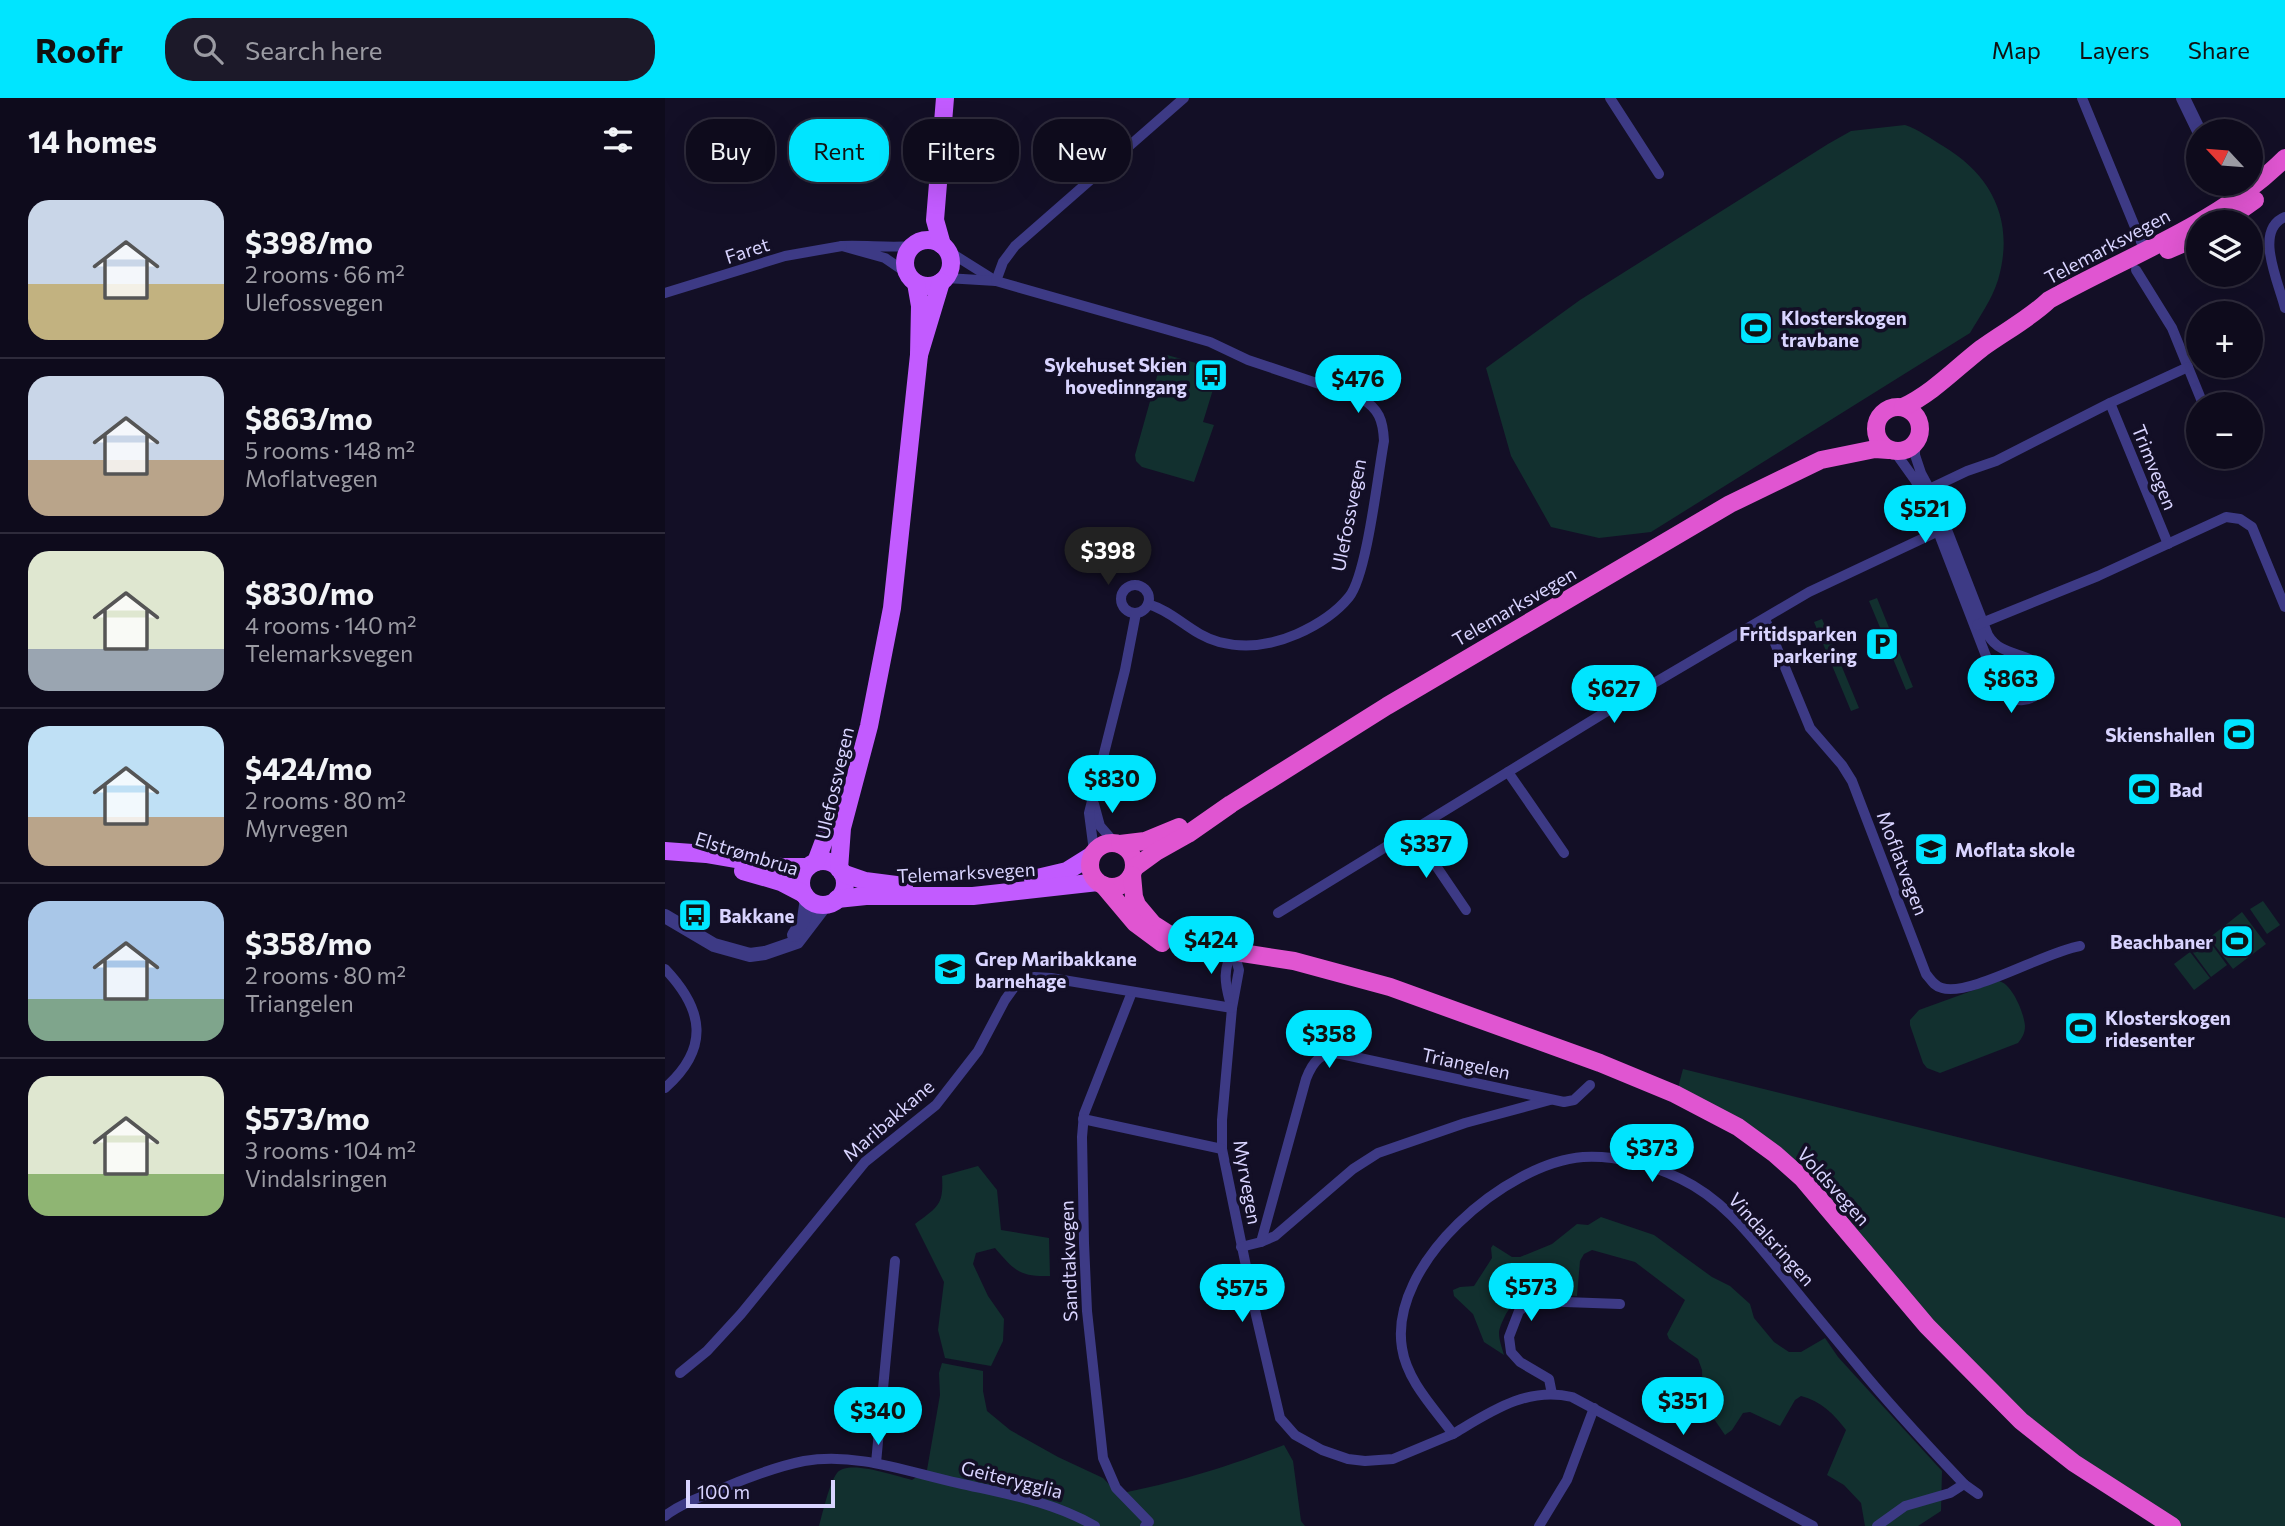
<!DOCTYPE html>
<html lang="en">
<head>
<meta charset="utf-8">
<style>
  :root { --surface:#0e0b1c; --page:#1c1929; --text:#f1f3f6; --muted:#9b9ba3; --line:#2e2b3b; --accent:#00e5ff }
  body { margin:0; font-family:Commissioner,sans-serif; background:var(--page); color:var(--text); height:100vh; display:flex; flex-direction:column; font-size:26px; white-space:nowrap }
  * { box-sizing:border-box; margin:0 }
  p { font-size:23px; color:var(--muted) }
  .icon { flex:none; width:38px; height:38px; fill:none; stroke:currentColor; stroke-width:2; stroke-linecap:round; stroke-linejoin:round }
  .map { position:relative; flex:1; overflow:hidden }
  .side { display:flex; flex-direction:column; background:var(--surface); width:665px }
  .side>* { flex:none }
  .top-card { position:absolute; left:21px; top:21px; width:665px; height:63px; display:flex; gap:14px }
  .needle { width:46px; rotate:296deg }
  .fabs { position:absolute; left:1521px; top:21px; display:grid; gap:14px }
  .fabs a { display:grid; place-items:center; width:77px; height:77px; border-radius:50%; background:var(--surface); box-shadow:0 7px 28px #0002,0 0 0 2px var(--line); font-size:35px }
  .scale { position:absolute; left:21px; bottom:18px; width:149px; box-sizing:border-box; padding-left:7px; border:4px solid #d9d4ff; border-top:0; font-size:19px; line-height:24px; white-space:nowrap; color:#d9d4ff; -webkit-text-stroke:5px #130f26; paint-order:stroke }
  .price { position:absolute; translate:-50% -60px; padding:0 16px; border-radius:24px; background:var(--accent); color:#111; font-size:23px; line-height:46px; filter:drop-shadow(0 2px 4px #0008) }
  .price::after { content:''; position:absolute; left:50%; top:42px; width:21px; height:16px; margin-left:-10px; background:inherit; clip-path:polygon(0 0,100% 0,50% 100%) }
  .price.current { background:#222; color:#fff }
  ul { padding:0; list-style:none }
  li { display:flex; align-items:center; gap:21px; height:175px; padding:0 28px }
  li+li { border-top:2px solid var(--line) }
  li span { display:grid; place-items:center; flex:none; width:196px; height:140px; border-radius:21px; color:#555 }
  li>.icon { margin-inline-start:auto }
  span .icon { width:84px; height:84px; fill:#fffc; stroke-width:1 }
  li b { font-size:30px }
  h2 { display:flex; justify-content:space-between; align-items:center; height:84px; padding:0 28px; font-size:30px }
  .pill { padding:0 24px; border-radius:28px; background:var(--surface); box-shadow:0 7px 28px #0002,0 0 0 2px var(--line); font-size:24px; line-height:63px }
  .pill.current { background:var(--accent); color:#111 }
  header { display:flex; align-items:center; gap:42px; box-sizing:border-box; height:98px; padding:0 35px; background:var(--accent); color:#111 }
  header strong { font-size:33px }
  nav { display:flex; gap:38px; margin-inline-start:auto; font-size:24px }
  .search { width:490px; height:63px; background:var(--page); display:flex; align-items:center; gap:18px; box-sizing:border-box; padding:0 24px; border-radius:28px; color:var(--muted); font-size:26px }
  main { display:flex; flex:1; min-height:0 }
  .map>svg:first-child { display:block }
  .green { fill:#12302f }
  .lines { fill:none; stroke-linecap:round; stroke-linejoin:round }
  .minor { stroke:#3d3a85; stroke-width:10 }
  .tertiary { stroke:#3d3a85; stroke-width:14 }
  .primary { stroke:#c25bff; stroke-width:18 }
  .trunk { stroke:#e055d1; stroke-width:18 }
  .labels { text-anchor:middle; dominant-baseline:central; stroke-width:7; stroke-linejoin:round; paint-order:stroke }
  .street-label { font-size:19px; fill:#d9d4ff; stroke:#130f26 }
  .poi-label { font-size:19px; font-weight:bold; fill:#d9d4ff; stroke:#130f26; text-anchor:start }
</style>
</head>
<body>
<header>
<strong>Roofr</strong>
<div class="search"><svg class="icon" aria-label="search" viewBox="0 0 24 24"><circle cx="10" cy="10" r="6"/><path d="M15 15l6 6"/></svg>Search here</div>
<nav><a>Map</a><a>Layers</a><a>Share</a></nav>
</header>
<main>
<section class="side">
<h2>14 homes<svg class="icon" aria-label="filters" viewBox="0 0 24 24"><path d="M4 7h16M4 17h16"/><circle cx="9" cy="7" r="2"/><circle cx="15" cy="17" r="2"/></svg></h2>
<ul>
<li><span style="background:linear-gradient(#c9d6e8 60%,#c2b280 0)"><svg class="icon" aria-label="home" viewBox="0 0 24 24"><path d="M3 11l9-7 9 7M6 9v11h12V9"/></svg></span><div><b>$398/mo</b><p>2 rooms · 66 m²</p><p>Ulefossvegen</p></div></li>
<li><span style="background:linear-gradient(#c9d6e8 60%,#b9a48a 0)"><svg class="icon" aria-label="home" viewBox="0 0 24 24"><path d="M3 11l9-7 9 7M6 9v11h12V9"/></svg></span><div><b>$863/mo</b><p>5 rooms · 148 m²</p><p>Moflatvegen</p></div></li>
<li><span style="background:linear-gradient(#dfe7d0 70%,#9aa5b1 0)"><svg class="icon" aria-label="home" viewBox="0 0 24 24"><path d="M3 11l9-7 9 7M6 9v11h12V9"/></svg></span><div><b>$830/mo</b><p>4 rooms · 140 m²</p><p>Telemarksvegen</p></div></li>
<li><span style="background:linear-gradient(#bfe0f5 65%,#b9a48a 0)"><svg class="icon" aria-label="home" viewBox="0 0 24 24"><path d="M3 11l9-7 9 7M6 9v11h12V9"/></svg></span><div><b>$424/mo</b><p>2 rooms · 80 m²</p><p>Myrvegen</p></div></li>
<li><span style="background:linear-gradient(#a9c7e8 70%,#7fa58c 0)"><svg class="icon" aria-label="home" viewBox="0 0 24 24"><path d="M3 11l9-7 9 7M6 9v11h12V9"/></svg></span><div><b>$358/mo</b><p>2 rooms · 80 m²</p><p>Triangelen</p></div></li>
<li><span style="background:linear-gradient(#dfe7d0 70%,#8fb573 0)"><svg class="icon" aria-label="home" viewBox="0 0 24 24"><path d="M3 11l9-7 9 7M6 9v11h12V9"/></svg></span><div><b>$573/mo</b><p>3 rooms · 104 m²</p><p>Vindalsringen</p></div></li>
</ul>
</section>
<div class="map">
<svg width="1620" height="1428" viewBox="0 0 1620 1428">
  <rect width="100%" height="100%" fill="#130f26"/>
  <g class="green">
    <path d="M1240 27C1253 31 1266 41 1278 48 1328 78 1350 124 1333 182 1327 201 1315 218 1305 235L986 434 934 440 886 429 846 358 821 270 915 202 1163 46 1186 33Z"/>
    <polygon points="502,257 542,268 544,281 550,285 538,324 549,327 529,384 477,369 471,363 470,357 496,264"/>
    <polygon points="1212,500 1248,589 1241,592 1204,503"/>
    <polygon points="1157,521 1194,610 1186,613 1149,524"/>
    <polygon points="1598,803 1615,827 1602,836 1585,811"/>
    <polygon points="1577,814 1601,846 1568,871 1544,840"/>
    <polygon points="1542,840 1562,867 1546,879 1526,852"/>
    <polygon points="1525,854 1545,880 1529,892 1509,866"/>
    <path d="M1334 883C1347 886 1359 915 1360 928 1360 935 1357 940 1353 945L1275 975 1262 970 1258 965 1245 927V922L1254 912Z"/>
    <polygon points="1018,971 1620,1120 1620,1428 1495,1428 1347,1325 1315,1295 1271,1248 1141,1093 1086,1045 1010,1001"/>
    <path d="M313 1068 332 1092 336 1132 384 1140 385 1178C354 1179 349 1172 330 1150L311 1155 308 1166 323 1198 339 1221 338 1243 326 1268 280 1260 273 1232 279 1184 250 1126C272 1109 279 1108 277 1078Z"/>
    <path d="M936 1119 989 1137 1047 1179 1065 1188 1085 1206 1089 1220 1109 1244 1124 1254H1136L1160 1240 1173 1259 1277 1373 1276 1413 1253 1428H1200L1196 1405 1179 1387 1162 1377 1181 1332C1169 1316 1156 1303 1136 1298L1130 1302 1115 1328 1085 1314 1078 1315 1067 1332 1060 1337 1038 1305 1037 1272 1033 1261 1004 1241 1002 1236 1020 1202 970 1164 927 1152 919 1156 915 1163 912 1198C885 1196 852 1190 839 1220 837 1224 834 1231 834 1235 834 1242 837 1250 839 1257L819 1244 808 1216 789 1198 788 1192 795 1189 809 1188 827 1160 826 1150 828 1147 847 1159H855L887 1146 912 1126 923 1127Z"/>
    <path d="M277 1265 318 1273V1293L322 1313 345 1332 393 1359 438 1380 453 1396C514 1384 562 1369 619 1347L628 1363 636 1423 640 1428H154C158 1414 164 1386 172 1375 183 1361 230 1378 247 1382L262 1372 275 1297 274 1275Z"/>
  </g>
  <g class="lines">
    <g class="minor">
      <polyline points="945,0 994,76"/>
      <polyline points="1417,0 1477,146"/>
      <path d="M1620 119C1588 132 1614 185 1620 210"/>
      <polyline points="283,153 326,180"/>
      <polyline points="1471,172 1507,230 1538,306"/>
      <path d="M242 175 220 160 177 148C201 147 224 150 248 148"/>
      <path d="M281 180 331 183 500 231 545 244 583 262 696 300C714 311 718 322 719 343 713 375 702 477 684 499 671 515 650 528 632 536 607 547 581 551 554 544 527 537 510 514 483 506"/>
      <polyline points="331,183 338,164 350,148 519,0"/>
      <polyline points="0,195 120,158 177,148"/>
      <polyline points="1445,305 1503,446"/>
      <path d="M1230 354 1250 382 1262 405 1333 589C1346 607 1368 607 1378 587 1378 547 1340 566 1323 537L1270 401 1256 375 1250 357V346"/>
      <polyline points="1559,359 1561,364"/>
      <polyline points="1260,393 1302,373 1331,363 1445,305 1523,269"/>
      <circle cx="470" cy="501" r="14"/>
      <path d="M1100 521 1145 630 1177 667 1187 683 1261 876C1266 882 1269 888 1277 890 1305 899 1382 853 1415 848"/>
      <polyline points="1312,527 1433,478 1561,419 1575,421 1587,429 1620,509"/>
      <polyline points="843,674 899,755"/>
      <polyline points="429,706 435,728 449,744"/>
      <polyline points="748,734 801,812"/>
      <polyline points="429,753 424,715 460,572 471,515"/>
      <polyline points="613,815 962,601 1144,494 1280,430"/>
      <polyline points="569,854 574,872 567,910 557,1022 557,1051 591,1217 615,1320 630,1337 657,1352 683,1361 700,1363 728,1361 788,1336"/>
      <path d="M0 871C39 912 45 950 0 990"/>
      <polyline points="467,894 419,1016 417,1039 419,1145 422,1213 438,1360 451,1390 484,1424 480,1428"/>
      <path d="M565 904C560 886 557 869 569 854"/>
      <polyline points="418,1021 557,1051"/>
      <polyline points="596,1144 610,1138 688,1071 713,1055 800,1025 885,1002"/>
      <path d="M576 1149 596 1144 641 981C648 963 656 953 676 956L899 1004 909 1002 925 987"/>
      <polyline points="15,1275 42,1253 76,1216 200,1064 271,1007 313,953 340,902 350,888 369,879 386,880 567,910"/>
      <polyline points="887,1296 884,1281 855,1264 846,1254 844,1239 854,1213 860,1208 873,1203 955,1206"/>
      <polyline points="211,1365 230,1163"/>
      <polyline points="1299,1386 1313,1396"/>
      <path d="M0 1418C18 1404 42 1397 63 1388 87 1378 114 1368 139 1363 191 1354 243 1374 293 1385 341 1396 386 1403 430 1428"/>
      <polyline points="874,1428 902,1382 929,1310"/>
      <path d="M1148 1428 907 1299C862 1288 825 1314 788 1336 769 1310 742 1283 737 1250 723 1166 841 1065 918 1059 951 1057 987 1067 1016 1081 1060 1102 1088 1141 1119 1178 1143 1208 1168 1238 1193 1268 1226 1309 1263 1348 1299 1386L1285 1395 1240 1408 1212 1428"/>
    </g>
    <g class="tertiary">
      <polyline points="1518,0 1534,33"/>
      <polyline points="1562,86 1571,102 1579,104"/>
      <polyline points="0,818 49,847 85,857 100,855 132,844 161,806"/>
      <polyline points="129,837 139,821 142,800"/>
    </g>
    <g class="primary">
      <circle cx="263" cy="165" r="23"/>
      <polyline points="277,147 270,122 280,0"/>
      <polyline points="251,185 255,208 254,257 276,184"/>
      <polyline points="0,753 41,756 117,769 143,769"/>
      <circle cx="158" cy="785" r="22"/>
      <polyline points="151,764 171,711"/>
      <polyline points="174,771 177,730 204,628 227,510 254,257"/>
      <polyline points="78,773 116,784 139,796"/>
      <polyline points="177,775 200,783 239,788"/>
      <polyline points="368,781 402,773 426,758"/>
      <polyline points="172,801 201,798 308,798 433,784"/>
    </g>
    <g class="trunk">
      <polyline points="1559,124 1590,102"/>
      <polyline points="1503,152 1533,139"/>
      <circle cx="1233" cy="331" r="22"/>
      <path d="M1238 309C1268 295 1291 270 1317 250 1339 234 1364 221 1384 202 1464 157 1554 126 1620 60"/>
      <circle cx="447" cy="767" r="22"/>
      <polyline points="455,746 480,743 514,729"/>
      <polyline points="469,770 491,754 523,736 566,706 722,608 1065,406 1156,362 1210,351 1224,352"/>
      <polyline points="467,777 469,799 472,807 488,826 513,842 545,850 629,863 725,889 935,965 1010,996 1073,1029 1110,1056 1137,1080 1262,1228 1356,1323 1409,1365 1507,1428"/>
      <polyline points="438,787 470,825 497,845"/>
    </g>
  </g>
  <defs>
    <g id="stadium-square" transform="scale(1.75)"><rect x="-9" y="-9" width="18" height="18" rx="4" fill="#00e5ff" stroke="#130f26"/><path d="M0-5a6.5 5 0 1 0 0 10a6.5 5 0 1 0 0-10ZM-3.5-1.8h7v3.6h-7Z" fill="#111"/></g>
    <g id="bus-square" transform="scale(1.75)"><rect x="-9" y="-9" width="18" height="18" rx="4" fill="#00e5ff" stroke="#130f26"/><path d="M-5-6H5V4H4V6H2V4H-2V6H-4V4H-5ZM-3.5-4V0h7V-4ZM-3.5 1.2v1.5H-2V1.2ZM2 1.2v1.5H3.5V1.2Z" fill="#111"/></g>
    <g id="parking-square" transform="scale(1.75)"><rect x="-9" y="-9" width="18" height="18" rx="4" fill="#00e5ff" stroke="#130f26"/><path d="M-3.5-5.5H1a3.5 3.5 0 0 1 0 7H-1V5.5H-3.5ZM-1-3.4V-.6H.8a1.4 1.4 0 0 0 0-2.8Z" fill="#111"/></g>
    <g id="school-square" transform="scale(1.75)"><rect x="-9" y="-9" width="18" height="18" rx="4" fill="#00e5ff" stroke="#130f26"/><path d="M0-5L7-2L0 1L-7-2ZM-4 1L0 2.5L4 1V4Q0 6-4 4Z" fill="#111"/></g>
  </defs>
  <g fill-rule="evenodd">
    <use href="#stadium-square" x="1091" y="230"/>
    <use href="#bus-square" x="546" y="277"/>
    <use href="#parking-square" x="1217" y="546"/>
    <use href="#stadium-square" x="1574" y="636"/>
    <use href="#stadium-square" x="1479" y="691"/>
    <use href="#school-square" x="1266" y="751"/>
    <use href="#bus-square" x="30" y="817"/>
    <use href="#stadium-square" x="1572" y="843"/>
    <use href="#school-square" x="285" y="871"/>
    <use href="#stadium-square" x="1416" y="930"/>
  </g>
  <g class="labels">
    <g class="street-label">
      <text transform="translate(1442 148) rotate(-28)">Telemarksvegen</text>
      <text transform="translate(82 152) rotate(-18)">Faret</text>
      <text transform="translate(1490 369) rotate(68)">Trimvegen</text>
      <text transform="translate(683 417) rotate(-79)">Ulefossvegen</text>
      <text transform="translate(849 508) rotate(-30)">Telemarksvegen</text>
      <text transform="translate(169 685) rotate(-77)">Ulefossvegen</text>
      <text transform="translate(82 755) rotate(17)">Elstrømbrua</text>
      <text transform="translate(1238 765) rotate(69)">Moflatvegen</text>
      <text transform="translate(301 774) rotate(-3)">Telemarksvegen</text>
      <text transform="translate(801 965) rotate(12)">Triangelen</text>
      <text transform="translate(223 1022) rotate(-41)">Maribakkane</text>
      <text transform="translate(583 1084) rotate(80)">Myrvegen</text>
      <text transform="translate(1169 1088) rotate(48)">Voldsvegen</text>
      <text transform="translate(1107 1141) rotate(48)">Vindalsringen</text>
      <text transform="translate(403 1163) rotate(-92)">Sandtakvegen</text>
      <text transform="translate(347 1381) rotate(14)">Geiterygglia</text>
    </g>
    <g class="poi-label">
      <text x="1116" y="219">Klosterskogen<tspan x="1116" dy="22">travbane</tspan></text>
      <text x="522" y="266" text-anchor="end">Sykehuset Skien<tspan x="522" dy="22">hovedinngang</tspan></text>
      <text x="1192" y="535" text-anchor="end">Fritidsparken<tspan x="1192" dy="22">parkering</tspan></text>
      <text x="1550" y="636" text-anchor="end">Skienshallen</text>
      <text x="1504" y="691">Bad</text>
      <text x="1290" y="751">Moflata skole</text>
      <text x="54" y="817">Bakkane</text>
      <text x="1548" y="843" text-anchor="end">Beachbaner</text>
      <text x="310" y="860">Grep Maribakkane<tspan x="310" dy="22">barnehage</tspan></text>
      <text x="1440" y="919">Klosterskogen<tspan x="1440" dy="22">ridesenter</tspan></text>
    </g>
  </g>
</svg>
<div class="fabs">
<a><svg class="needle" viewBox="-14 -14 28 28"><path d="M0-13l5 13h-10z" fill="#e53935"/><path d="M0 13l5-13h-10z" fill="#9b9ba3"/></svg></a>
<a><svg class="icon" aria-label="layers" viewBox="0 0 24 24"><path d="M12 4l9 5-9 5-9-5zM3 14l9 5 9-5"/></svg></a>
<a>+</a>
<a>−</a>
</div>
<div class="scale">100 m</div>
<b class="price" style="left:693px;top:317px">$476</b>
<b class="price" style="left:1260px;top:447px">$521</b>
<b class="price current" style="left:443px;top:489px">$398</b>
<b class="price" style="left:1346px;top:617px">$863</b>
<b class="price" style="left:949px;top:627px">$627</b>
<b class="price" style="left:447px;top:717px">$830</b>
<b class="price" style="left:761px;top:782px">$337</b>
<b class="price" style="left:546px;top:878px">$424</b>
<b class="price" style="left:664px;top:972px">$358</b>
<b class="price" style="left:987px;top:1086px">$373</b>
<b class="price" style="left:866px;top:1225px">$573</b>
<b class="price" style="left:577px;top:1226px">$575</b>
<b class="price" style="left:1018px;top:1339px">$351</b>
<b class="price" style="left:213px;top:1349px">$340</b>
<div class="top-card">
<a class="pill">Buy</a>
<a class="pill current">Rent</a>
<a class="pill">Filters</a>
<a class="pill">New</a>
</div>
</div>
</main>
</body>
</html>
